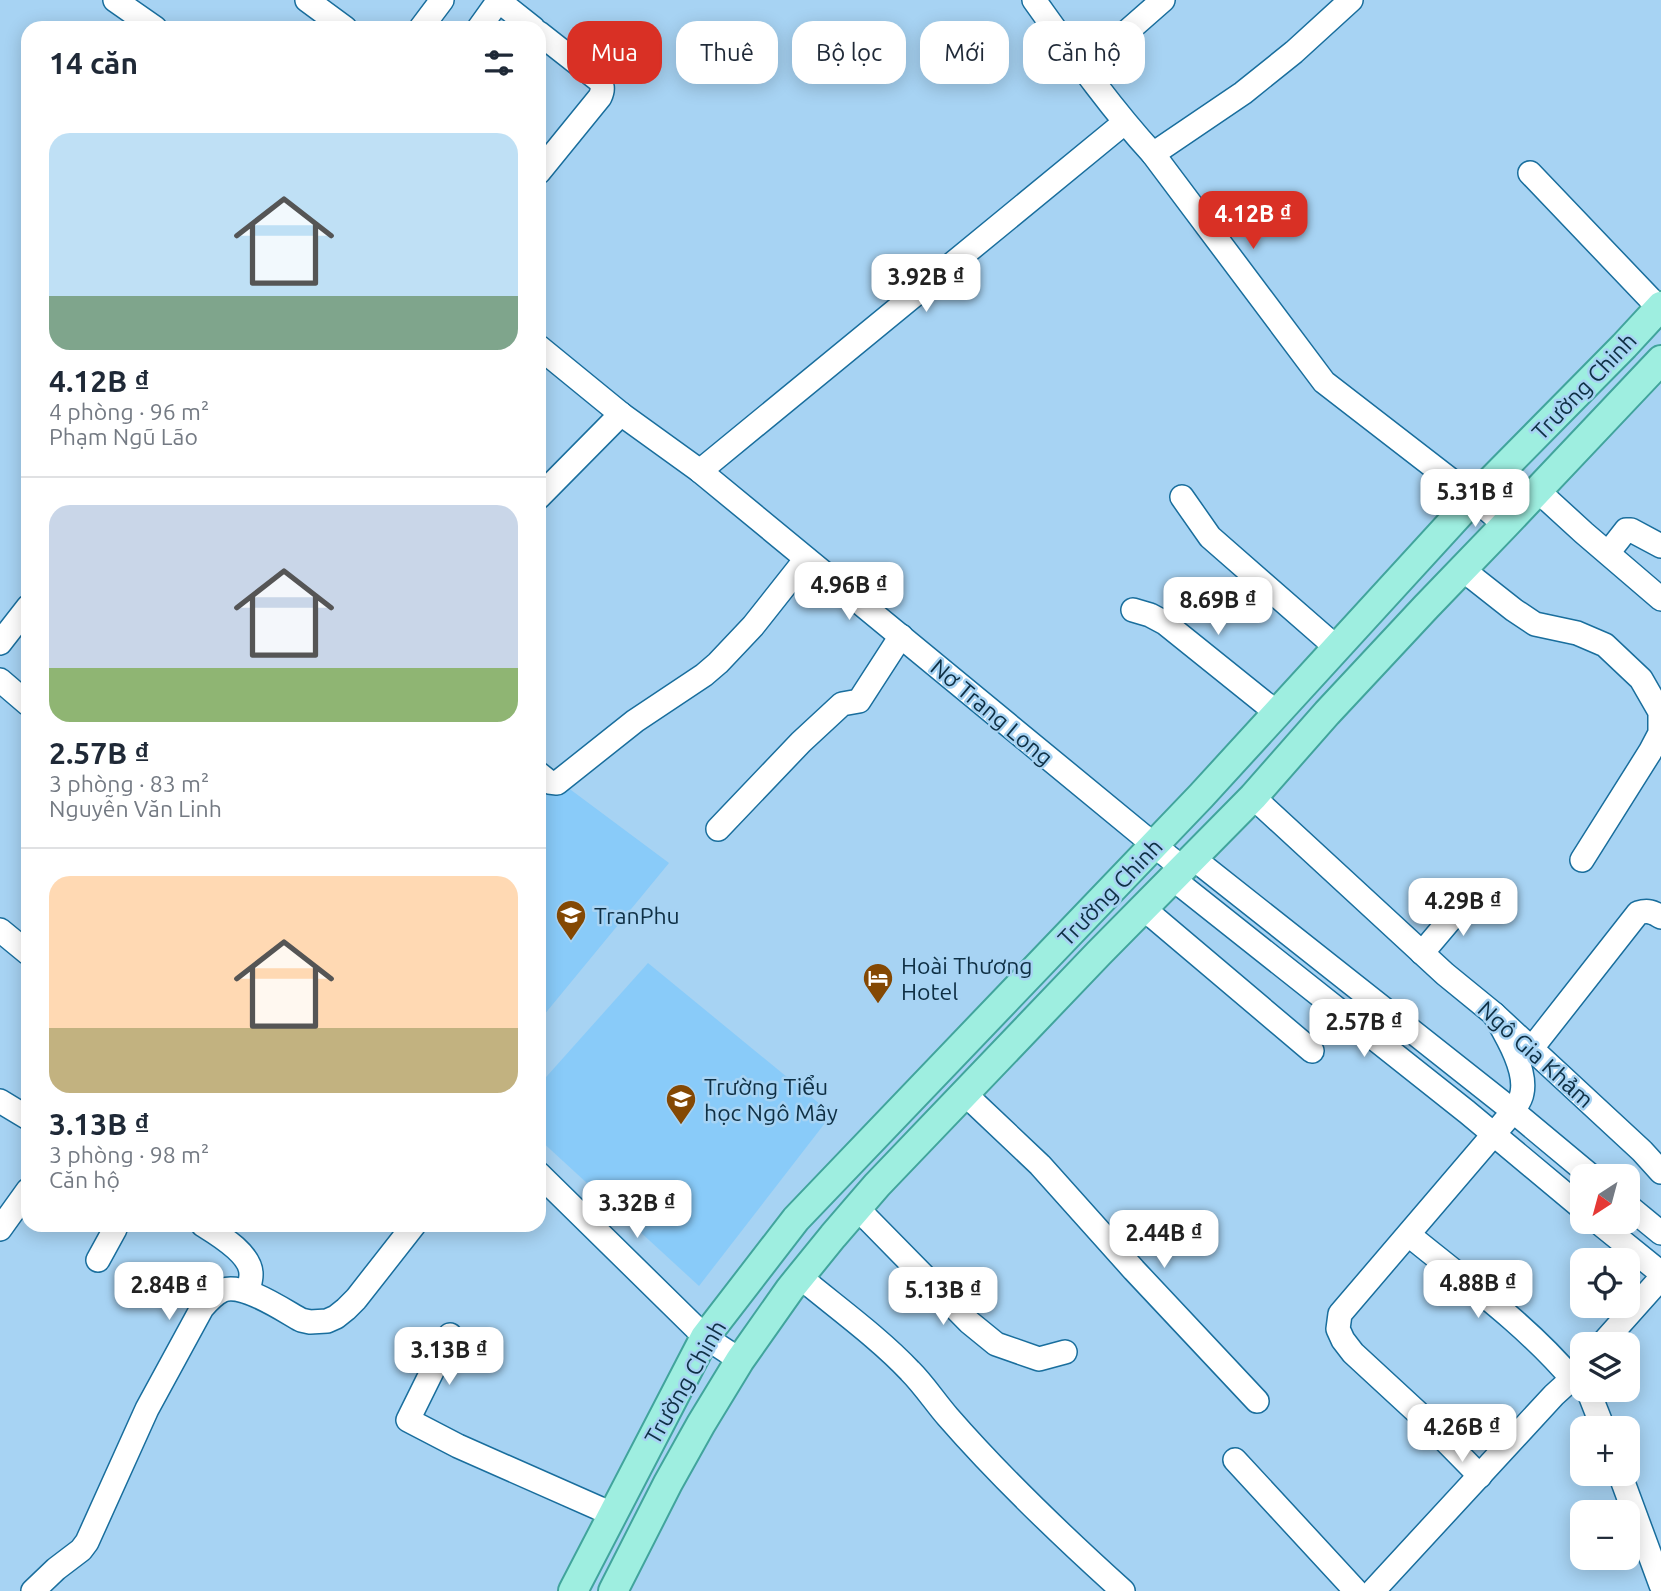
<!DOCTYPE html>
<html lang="vi">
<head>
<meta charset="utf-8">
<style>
  :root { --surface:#fff; --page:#f6f6f7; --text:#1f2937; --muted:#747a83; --line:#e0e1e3; --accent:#d93025 }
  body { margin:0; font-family:Ubuntu,sans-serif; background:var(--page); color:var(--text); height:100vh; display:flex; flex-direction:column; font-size:26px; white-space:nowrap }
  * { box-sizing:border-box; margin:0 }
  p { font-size:23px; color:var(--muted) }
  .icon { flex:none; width:38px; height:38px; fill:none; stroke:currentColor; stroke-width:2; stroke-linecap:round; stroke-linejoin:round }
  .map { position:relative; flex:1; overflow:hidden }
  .panel { position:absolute; left:21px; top:21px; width:525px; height:1211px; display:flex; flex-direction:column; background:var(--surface); border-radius:21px; box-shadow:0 4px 18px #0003 }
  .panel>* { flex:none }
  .hud { position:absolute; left:567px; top:21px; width:665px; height:63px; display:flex; gap:14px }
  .needle { width:46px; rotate:216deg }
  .controls { position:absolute; left:1570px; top:1164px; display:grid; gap:14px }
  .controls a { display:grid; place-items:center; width:70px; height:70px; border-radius:14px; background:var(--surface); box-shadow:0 4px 18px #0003; font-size:35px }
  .price { position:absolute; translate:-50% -60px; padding:0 16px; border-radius:14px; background:#fff; color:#222; font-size:23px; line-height:46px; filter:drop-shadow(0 2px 4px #0008) }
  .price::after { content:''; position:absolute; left:50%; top:42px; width:21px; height:16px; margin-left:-10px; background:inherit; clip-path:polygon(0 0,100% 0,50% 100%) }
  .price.current { background:var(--accent); color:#fff }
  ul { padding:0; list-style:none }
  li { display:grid; align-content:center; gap:14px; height:371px; padding:0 28px }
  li+li { border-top:2px solid var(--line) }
  li span { display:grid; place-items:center; height:217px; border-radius:21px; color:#555 }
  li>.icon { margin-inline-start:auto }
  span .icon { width:126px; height:126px; fill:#fffc; stroke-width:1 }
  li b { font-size:30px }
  h2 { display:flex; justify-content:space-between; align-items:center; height:84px; padding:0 28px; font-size:30px }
  .chip { padding:0 24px; border-radius:21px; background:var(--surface); box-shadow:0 4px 18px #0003; font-size:24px; line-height:63px }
  .chip.current { background:var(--accent); color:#fff }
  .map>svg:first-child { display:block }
  .built { fill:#89cbf9 }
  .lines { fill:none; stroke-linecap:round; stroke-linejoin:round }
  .minor-casing { stroke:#196e9d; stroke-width:26 }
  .major-casing { stroke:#41a49c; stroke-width:32 }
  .minor { stroke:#fff; stroke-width:23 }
  .major { stroke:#9eeee0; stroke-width:28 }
  .labels { text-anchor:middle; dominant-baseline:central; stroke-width:5; stroke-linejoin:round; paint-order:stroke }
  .street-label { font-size:23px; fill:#0e2f44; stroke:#a7d3f3 }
  .poi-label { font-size:23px; fill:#0e2f44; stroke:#a7d3f3; text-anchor:start }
</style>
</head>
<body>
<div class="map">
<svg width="1661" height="1591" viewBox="0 0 1661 1591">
  <rect width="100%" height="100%" fill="#a7d3f3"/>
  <g class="built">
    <polygon points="539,785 549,794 567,787 669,863 539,1021"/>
    <polygon points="648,963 832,1114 699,1286 539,1139 539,1085"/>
  </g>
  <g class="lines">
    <g class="minor-casing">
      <g id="minor">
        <polyline points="115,0 155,28"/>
        <polyline points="307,0 345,28"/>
        <path d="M1034 0C1072 53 1109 106 1153 154L1324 382 1474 498 1505 525"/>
        <polyline points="499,1 533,28"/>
        <polyline points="421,28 442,0"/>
        <polyline points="479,28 499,0"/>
        <path d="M539 33 600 81C603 87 603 90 600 97L539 172"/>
        <polyline points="1085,72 1122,36 1163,0"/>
        <polyline points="1153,154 1243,93 1294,52 1351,0"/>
        <polyline points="1530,173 1659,308"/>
        <polyline points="539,347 621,414 700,471 1182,868"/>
        <polyline points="700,471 1124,123"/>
        <polyline points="1537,490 1584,533 1661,599"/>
        <polyline points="539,497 621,414"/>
        <polyline points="1182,497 1210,537 1337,648"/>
        <polyline points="1608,553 1626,530 1631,530 1661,546"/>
        <polyline points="1462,569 1514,610 1535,624 1577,633 1605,645 1641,679 1660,712 1660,733 1650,752 1582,860"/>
        <polyline points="1133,610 1150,615 1165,623 1277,713"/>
        <polyline points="0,643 28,607"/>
        <polyline points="0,680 28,704"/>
        <polyline points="539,774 549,782 557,783 635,721 704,675 718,663 753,626 806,559"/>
        <polyline points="1253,797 1445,974 1494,1014 1642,1151 1661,1172"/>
        <polyline points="718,829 801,742 842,704 859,701 901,636"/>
        <polyline points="1193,858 1513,1111 1591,1176"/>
        <polyline points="1172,878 1467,1112 1582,1208"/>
        <polyline points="1143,908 1312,1051"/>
        <polyline points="0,930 28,953"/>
        <polyline points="1422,953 1471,895"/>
        <path d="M1532 1048 1638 913C1648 910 1653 912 1661 917"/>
        <polyline points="965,1094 1040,1165 1134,1270 1257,1401"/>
        <polyline points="0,1101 28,1118"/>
        <polyline points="539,1174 705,1337 740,1360"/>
        <polyline points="1628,1206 1661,1233"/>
        <polyline points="857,1208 969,1322 996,1344 1039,1359 1065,1352"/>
        <polyline points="1598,1222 1661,1273"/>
        <path d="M203 1225C219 1235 252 1254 251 1275 251 1280 249 1286 248 1291"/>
        <polyline points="0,1229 28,1190"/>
        <path d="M1409 1235C1464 1280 1528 1326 1573 1380"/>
        <polyline points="98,1260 115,1229 114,1225"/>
        <path d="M800 1277C836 1307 879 1338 910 1371 924 1385 935 1402 948 1417 1002 1479 1062 1536 1123 1591"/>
        <polyline points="450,1335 408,1420 458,1446 612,1514"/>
        <polyline points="1602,1344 1661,1278"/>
        <polyline points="1588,1390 1603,1428"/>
        <polyline points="1235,1460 1356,1591"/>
        <polyline points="1620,1474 1661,1585"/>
        <path d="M1480 1476 1418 1413 1353 1353 1343 1340 1338 1329 1340 1314 1511 1114C1515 1107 1521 1101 1522 1093 1527 1069 1506 1035 1494 1014"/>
        <path d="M33 1591 56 1569 81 1550 87 1542 147 1409 202 1308C208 1301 214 1294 223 1290 244 1283 283 1310 301 1320L310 1322 327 1321 336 1317 346 1309 356 1299 414 1225"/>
        <polyline points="1373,1591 1554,1395 1565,1385 1582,1375"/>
      </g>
    </g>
    <g class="major-casing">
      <g id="major">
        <polyline points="573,1591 705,1337 796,1219 1201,796 1474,498 1624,346 1661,306"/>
        <polyline points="613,1591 668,1483 701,1424 740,1360 790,1289 833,1236 877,1185 1099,953 1253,797 1327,713 1426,607 1505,525 1661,360"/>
      </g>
    </g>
    <use href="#minor" class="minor"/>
    <use href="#major" class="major"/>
  </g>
  <defs>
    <g id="school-pin" transform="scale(1.575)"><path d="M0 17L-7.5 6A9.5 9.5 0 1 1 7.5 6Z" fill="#844803" stroke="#a7d3f3"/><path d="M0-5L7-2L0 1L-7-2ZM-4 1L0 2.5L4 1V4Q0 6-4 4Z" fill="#fff"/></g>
    <g id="hotel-pin" transform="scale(1.575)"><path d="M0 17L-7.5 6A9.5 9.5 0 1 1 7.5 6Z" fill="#844803" stroke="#a7d3f3"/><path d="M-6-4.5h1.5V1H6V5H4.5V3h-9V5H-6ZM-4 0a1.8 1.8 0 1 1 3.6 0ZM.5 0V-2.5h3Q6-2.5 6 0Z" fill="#fff"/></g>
  </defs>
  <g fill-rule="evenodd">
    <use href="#school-pin" x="571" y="915"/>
    <use href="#hotel-pin" x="878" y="978"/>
    <use href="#school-pin" x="681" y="1099"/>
  </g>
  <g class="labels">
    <g class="street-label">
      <text transform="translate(1584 386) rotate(-46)">Trường Chinh</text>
      <text transform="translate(992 712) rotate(40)">Nơ Trang Long</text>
      <text transform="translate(1110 892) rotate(-46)">Trường Chinh</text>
      <text transform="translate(1536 1054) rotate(42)">Ngô Gia Khảm</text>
      <text transform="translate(685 1382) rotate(-60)">Trường Chinh</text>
    </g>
    <g class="poi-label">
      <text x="594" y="915">TranPhu</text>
      <text x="901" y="965">Hoài Thương<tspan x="901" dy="26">Hotel</tspan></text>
      <text x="704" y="1086">Trường Tiểu<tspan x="704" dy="26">học Ngô Mây</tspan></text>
    </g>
  </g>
</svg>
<div class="controls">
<a><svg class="needle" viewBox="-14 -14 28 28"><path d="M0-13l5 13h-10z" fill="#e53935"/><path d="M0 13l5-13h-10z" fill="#747a83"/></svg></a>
<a><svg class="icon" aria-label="locate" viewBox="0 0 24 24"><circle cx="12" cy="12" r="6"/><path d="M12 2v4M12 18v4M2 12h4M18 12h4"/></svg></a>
<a><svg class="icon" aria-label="layers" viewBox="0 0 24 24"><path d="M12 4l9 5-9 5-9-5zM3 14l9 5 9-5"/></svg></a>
<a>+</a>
<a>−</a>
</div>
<b class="price current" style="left:1253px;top:251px">4.12B ₫</b>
<b class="price" style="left:926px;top:314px">3.92B ₫</b>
<b class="price" style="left:1475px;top:529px">5.31B ₫</b>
<b class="price" style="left:849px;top:622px">4.96B ₫</b>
<b class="price" style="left:1218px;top:637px">8.69B ₫</b>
<b class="price" style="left:1463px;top:938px">4.29B ₫</b>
<b class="price" style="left:1364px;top:1059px">2.57B ₫</b>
<b class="price" style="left:637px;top:1240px">3.32B ₫</b>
<b class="price" style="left:1164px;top:1270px">2.44B ₫</b>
<b class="price" style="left:1478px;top:1320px">4.88B ₫</b>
<b class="price" style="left:169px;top:1322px">2.84B ₫</b>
<b class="price" style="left:943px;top:1327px">5.13B ₫</b>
<b class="price" style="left:449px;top:1387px">3.13B ₫</b>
<b class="price" style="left:1462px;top:1464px">4.26B ₫</b>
<div class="hud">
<a class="chip current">Mua</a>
<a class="chip">Thuê</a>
<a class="chip">Bộ lọc</a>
<a class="chip">Mới</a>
<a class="chip">Căn hộ</a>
</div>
<section class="panel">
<h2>14 căn<svg class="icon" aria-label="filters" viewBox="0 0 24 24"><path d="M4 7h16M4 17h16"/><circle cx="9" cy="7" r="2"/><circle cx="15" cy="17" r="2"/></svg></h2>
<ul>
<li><span style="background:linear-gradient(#bfe0f5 75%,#7fa58c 0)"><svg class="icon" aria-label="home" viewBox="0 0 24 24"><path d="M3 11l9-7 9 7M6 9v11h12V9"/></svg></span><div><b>4.12B ₫</b><p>4 phòng · 96 m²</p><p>Phạm Ngũ Lão</p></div></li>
<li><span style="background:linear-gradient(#c9d6e8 75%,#8fb573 0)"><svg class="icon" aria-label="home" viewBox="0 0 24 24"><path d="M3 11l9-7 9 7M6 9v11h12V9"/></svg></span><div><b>2.57B ₫</b><p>3 phòng · 83 m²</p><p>Nguyễn Văn Linh</p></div></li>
<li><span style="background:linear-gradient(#ffd9b3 70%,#c2b280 0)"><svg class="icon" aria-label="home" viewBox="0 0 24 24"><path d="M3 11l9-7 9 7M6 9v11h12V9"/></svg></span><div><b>3.13B ₫</b><p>3 phòng · 98 m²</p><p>Căn hộ</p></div></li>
</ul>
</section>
</div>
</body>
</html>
